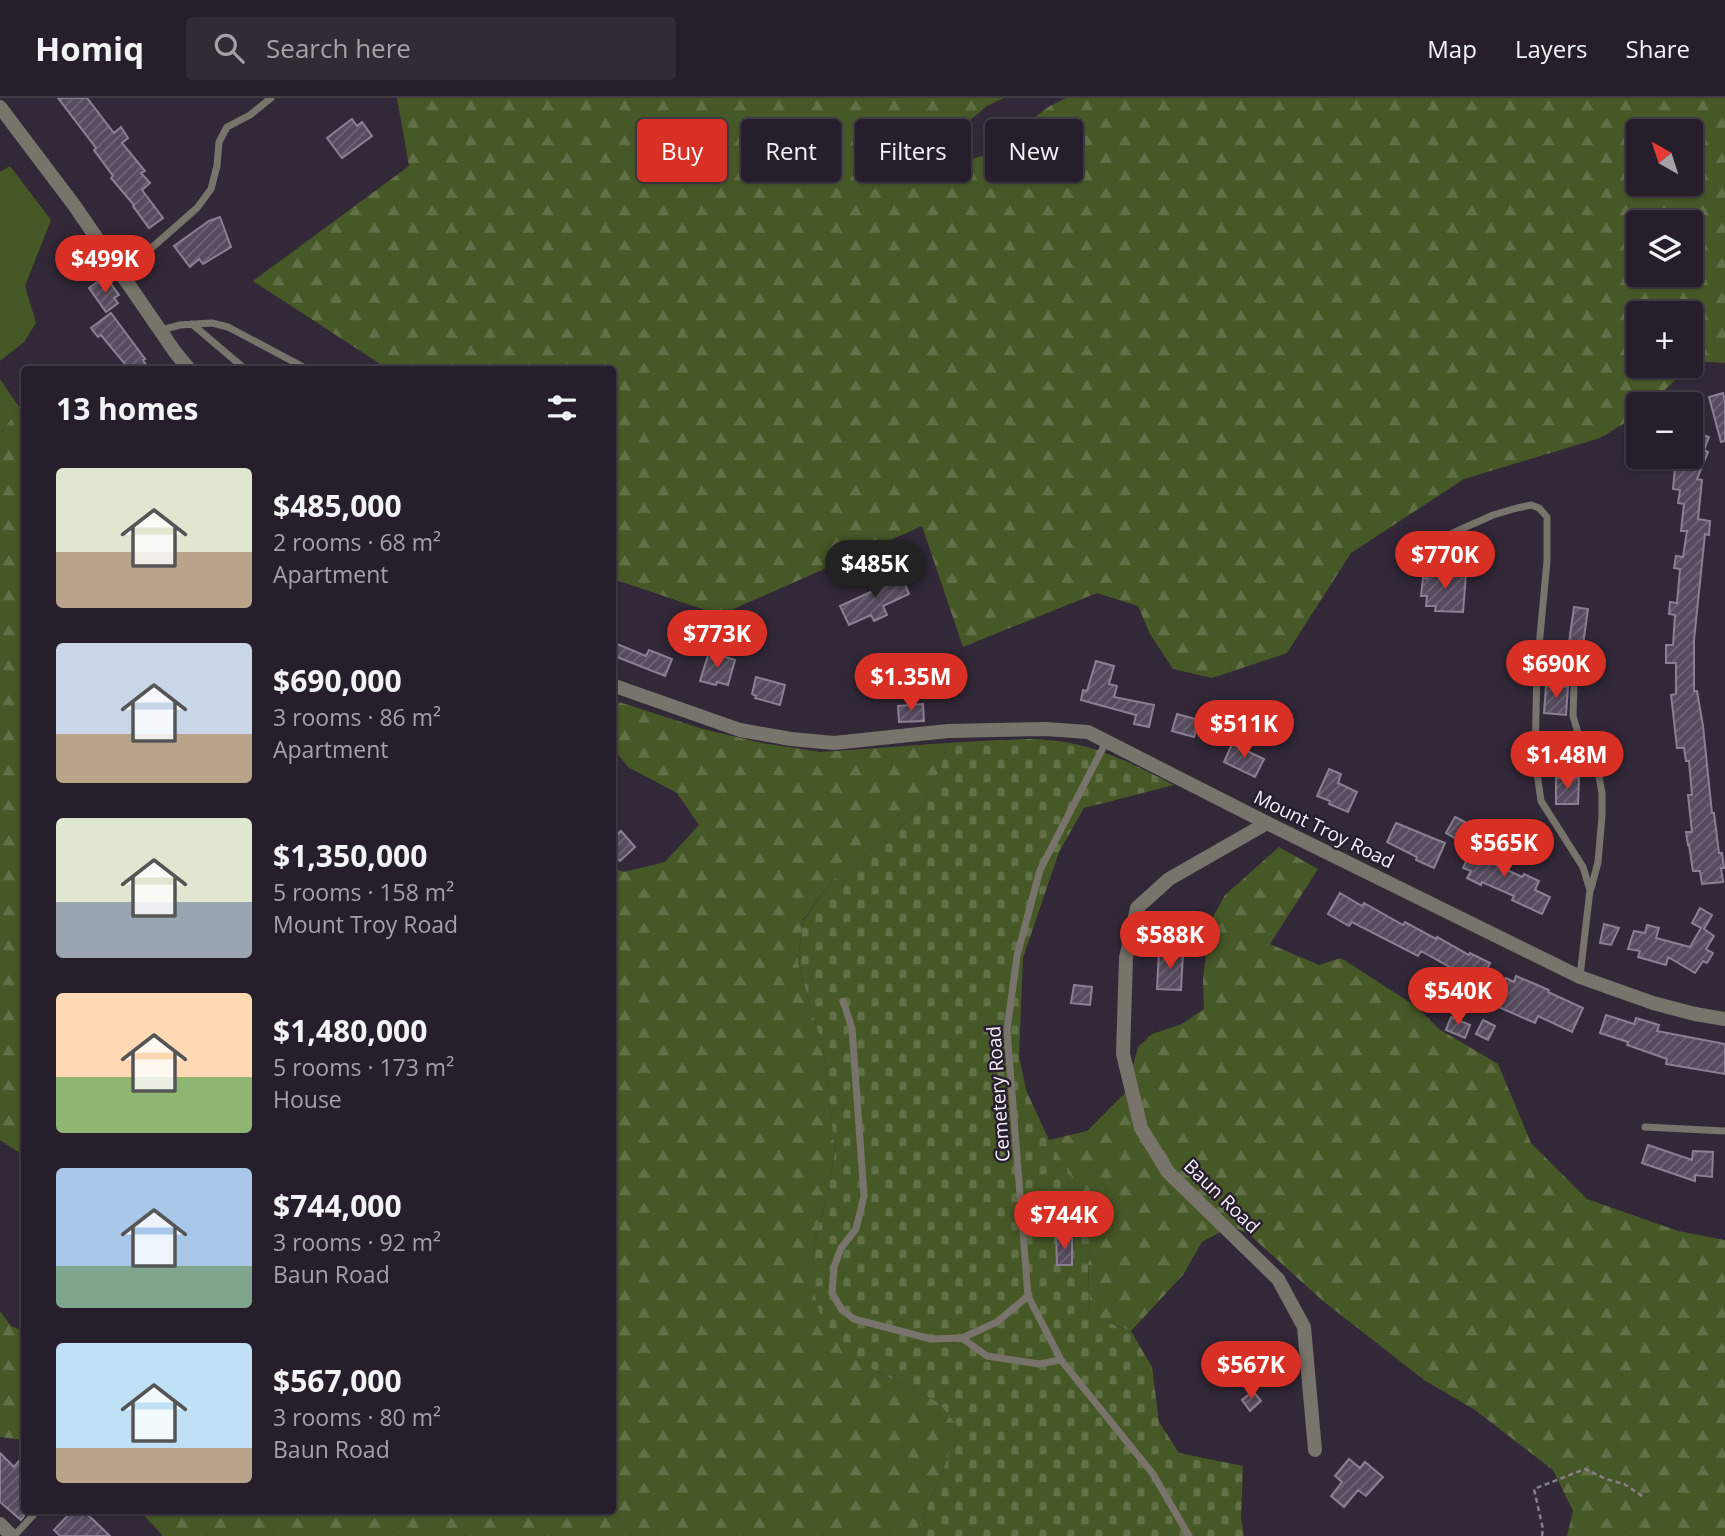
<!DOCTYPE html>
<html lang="en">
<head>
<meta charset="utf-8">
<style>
	:root { --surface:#261e2a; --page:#322b36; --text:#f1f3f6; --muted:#a4a2a8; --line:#423c47; --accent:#d93025 }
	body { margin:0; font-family:"Open Sans",sans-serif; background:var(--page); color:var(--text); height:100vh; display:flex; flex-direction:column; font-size:26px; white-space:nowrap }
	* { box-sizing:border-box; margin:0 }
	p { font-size:23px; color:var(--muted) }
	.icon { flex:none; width:38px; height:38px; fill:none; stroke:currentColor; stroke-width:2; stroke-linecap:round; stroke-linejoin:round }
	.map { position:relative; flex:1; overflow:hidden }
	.sheet { position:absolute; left:21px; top:268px; width:595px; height:1148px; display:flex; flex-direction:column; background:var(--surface); border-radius:7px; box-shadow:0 2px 5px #0004,0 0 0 2px var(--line) }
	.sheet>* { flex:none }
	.top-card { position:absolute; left:637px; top:21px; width:665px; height:63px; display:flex; gap:14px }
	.needle { width:46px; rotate:321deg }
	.fabs { position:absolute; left:1626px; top:21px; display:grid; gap:14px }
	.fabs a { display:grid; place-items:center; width:77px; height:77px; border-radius:7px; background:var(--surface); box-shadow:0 2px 5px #0004,0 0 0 2px var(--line); font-size:35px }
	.price { position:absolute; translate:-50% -60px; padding:0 16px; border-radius:24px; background:var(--accent); color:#fff; font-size:23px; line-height:46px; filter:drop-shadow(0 2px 4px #0008) }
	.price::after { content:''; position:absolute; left:50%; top:42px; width:21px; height:16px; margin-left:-10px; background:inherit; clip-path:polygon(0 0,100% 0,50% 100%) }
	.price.on { background:#222; color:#fff }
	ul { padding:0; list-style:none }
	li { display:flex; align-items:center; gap:21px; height:175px; padding:0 35px }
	li span { display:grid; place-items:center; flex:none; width:196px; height:140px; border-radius:7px; color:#555 }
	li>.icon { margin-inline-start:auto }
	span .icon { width:84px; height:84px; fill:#fffc; stroke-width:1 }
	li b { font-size:30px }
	h2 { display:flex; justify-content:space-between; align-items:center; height:84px; padding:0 35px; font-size:30px }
	.pill { padding:0 24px; border-radius:7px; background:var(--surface); box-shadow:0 2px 5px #0004,0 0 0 2px var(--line); font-size:24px; line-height:63px }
	.pill.on { background:var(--accent); color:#fff }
	header { display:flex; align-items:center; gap:42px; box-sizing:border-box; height:98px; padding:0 35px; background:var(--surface); border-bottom:2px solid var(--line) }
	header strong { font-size:33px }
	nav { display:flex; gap:38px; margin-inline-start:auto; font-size:24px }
	.search { width:490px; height:63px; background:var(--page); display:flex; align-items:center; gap:18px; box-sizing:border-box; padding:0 24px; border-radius:7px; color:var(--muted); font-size:26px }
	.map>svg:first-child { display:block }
	.green { fill:#475827 }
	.forest { fill:url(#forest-firs); fill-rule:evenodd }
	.cemetery { fill:url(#cemetery-stones) }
	.building { fill:url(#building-hatch); stroke:#8b8093; stroke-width:2 }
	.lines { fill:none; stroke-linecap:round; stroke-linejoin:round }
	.path { stroke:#877f8c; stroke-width:2.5; stroke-dasharray:5 3.5; stroke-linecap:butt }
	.service { stroke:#78746b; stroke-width:7 }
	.minor { stroke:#78746b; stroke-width:14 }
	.tertiary { stroke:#78746b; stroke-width:14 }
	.labels { text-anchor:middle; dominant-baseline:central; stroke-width:5; stroke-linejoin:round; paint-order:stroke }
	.street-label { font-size:19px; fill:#f8f1fc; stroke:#281f2e }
</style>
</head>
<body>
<header>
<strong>Homiq</strong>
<div class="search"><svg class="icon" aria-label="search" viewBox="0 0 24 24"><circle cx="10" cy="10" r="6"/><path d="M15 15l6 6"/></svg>Search here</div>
<nav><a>Map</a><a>Layers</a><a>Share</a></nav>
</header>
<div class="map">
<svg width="1725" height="1438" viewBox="0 0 1725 1438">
	<defs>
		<pattern id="forest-firs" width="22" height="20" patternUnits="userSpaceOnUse" patternTransform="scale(1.75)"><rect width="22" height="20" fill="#475827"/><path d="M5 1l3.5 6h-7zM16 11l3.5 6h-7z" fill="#627047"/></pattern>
		<pattern id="cemetery-stones" width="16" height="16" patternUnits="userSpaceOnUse" patternTransform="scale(1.75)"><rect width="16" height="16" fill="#475827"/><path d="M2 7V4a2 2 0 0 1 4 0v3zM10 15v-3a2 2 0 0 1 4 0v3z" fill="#627047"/></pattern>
		<pattern id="building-hatch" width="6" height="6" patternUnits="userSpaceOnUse" patternTransform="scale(1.75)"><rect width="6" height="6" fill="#574c5e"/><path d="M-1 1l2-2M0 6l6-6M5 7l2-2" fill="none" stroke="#706676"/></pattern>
	</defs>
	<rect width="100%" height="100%" fill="#322838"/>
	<path class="green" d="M10,68l41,54 -26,66 11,37 -12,19 -24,19v-189z
		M0,281l19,28 -19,28z"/>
	<path class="forest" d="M397,0h607l-17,8 -30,25c-2,13 -6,23 7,31l24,-8 60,-47 18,-9h659v265l-30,-2 -4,4 -1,-52h-52v53h52l-40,38h-12v11l-38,23 -136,41 -113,74 -64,100 -75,25 -39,-9 -23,-35 -12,-28 -41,-13 -134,54 -41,-121 -202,89 -107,-36 -1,-210h-224l-135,-88 156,-115zM1638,33h52v53h-52zM1638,124h52v53h-52z
		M19,309l5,7v112l-5,50 5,38v542l-24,-16v-705z
		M619,604l84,27 59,14 59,9 126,-9 -6,24 -19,39 -24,25 -30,21 -37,30 -28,38 -5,42 15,54 10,31 12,105 -8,45 -13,47 -3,36 65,91 62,31 21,25 -17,47 -28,62h-751l-24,-26h473l1,-642 11,4 41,-10 34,-37 -22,-32 -49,-26 -15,-19v-31z
		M1279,749l39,22 -48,75 49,21 22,-7 76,49 22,22 59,35 33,79 56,56 91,32 47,9v296h-158l6,-25 -20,-41 -78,-60 -51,-30 -101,-79 -73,-66 -18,-9 -30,16 -19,33 -52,56 -41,-15 -2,-53 3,-13 -42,-110 38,-9 39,-39 12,-45 14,-13 30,-10 22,-15 -1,-29 6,-56 16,-29z
		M0,1213l11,15 13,5v109l-24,-3z"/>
	<path class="cemetery" d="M999,642c16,0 32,-2 48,0 46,3 87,24 127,45l-90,23 -25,44 -36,106 -4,98 7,34 23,50 33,54 9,56 -3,13 2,53 41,15 21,36 7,55 20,31 64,13 -2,53 3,17h-330l28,-62 16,-47 -20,-25 -62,-31 -30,-18 -24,-30 -11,-43 3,-36 13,-47 8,-45 -12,-105 -10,-31 -15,-54 5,-41 28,-39 37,-30 30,-21 24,-25 19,-39 6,-24z"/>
	<path class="building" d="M58,0h29l27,35 7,-6 7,11 -6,5 23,28 -4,2 9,10 -8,7 21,28 -14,10 -16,-22 1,-1 -23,-27 2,-2 -19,-26 2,-2z
		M352,21l5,7 5,-4 10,14 -30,22 -15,-20z
		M220,119l11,30 -28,17 -4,-5 -9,8 -16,-21 35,-25z
		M100,182l4,6 5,-5 10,14 -5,3 4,5 -12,9 -17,-24z
		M111,215l34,46 -2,1 6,9h-20l-28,-34 -3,2 -7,-9z
		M1723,295l2,8v40l-4,1 -12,-45z
		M1690,332l19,7 -5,13 4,2 -11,27 5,1 -4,39 12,2 -1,14 -4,-1 -11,106v51h3l6,35 9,87h2l5,40h3l2,15h-3l2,14 -21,2 -2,-13h-7l-4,-26h-1l-2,-13h6l-4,-37h4l-3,-34h-3l-2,-13h-7l-4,-36 -2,-17 5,-1v-31h-10v-18h7l2,-30 -6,-1 1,-12 7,1 3,-34 -6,-1 2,-12 7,1 4,-26h-6l3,-27 -6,-1 2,-13 -7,-1 3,-32h14z
		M1428,474l38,2 -3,38 -28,-1 1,-5h-10l1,-10h-6l2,-18 4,1z
		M881,476l5,10 16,-7 7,17 -26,12 4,9 -13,6 -3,-6 -22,10 -9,-19 35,-16 -5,-11z
		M1574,509l14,2 -7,50 -14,-2z
		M612,544l34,14 3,-6 23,9 -7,17 -53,-21z
		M709,554l26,8 -7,25 -11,-3 -1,3 -16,-4z
		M1096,563l18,5 -5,18 8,2 -3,11 40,8 -5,22 -15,-3 2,-9 -55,-15 2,-10 4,1z
		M756,579l29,8 -5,20 -25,-7 1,-2 -4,-2z
		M1546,588l22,1 -2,28 -22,-2z
		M923,606l1,17 -25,1 -1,-16z
		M1177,616l22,6 -5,17 -22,-6z
		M1232,646l32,15 -9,18 -31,-15z
		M1329,671l12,5 -3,9 19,9 -9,20 -19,-8 1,-3 -13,-5z
		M1556,680h23l-1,26h-22z
		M1455,719l16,8 -9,17 -16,-9z
		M1396,725l49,20 -11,25 -18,-8 1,-3 -30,-15z
		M621,733l14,16 -15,14 -8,-7v-15z
		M1475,744l23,10 -6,11 30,14 2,-3 15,7 -4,9 15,7 -8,17 -30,-14 2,-4 -32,-14 -1,3 -14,-7 4,-7 -8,-3z
		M1340,795l22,13 2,-3 39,22 2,-3 31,17 1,-2 32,18 1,-2 20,10 -16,30 -9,-5 -6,12 -15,-8 11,-22 -34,-19 -3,5 -66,-34 -3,4 -21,-12z
		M1700,810l12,7 -8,14 10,7 -8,13 7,4 -6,10 -4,-2 -8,12 -27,-16 -2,8 -28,-8 2,-6 -12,-2 6,-18 11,2 2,-8 12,3 -3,10 34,9 11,-19 -9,-5z
		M1604,826l15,4 -8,17 -11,-2z
		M1159,853l24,2 -2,37 -24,-1z
		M1516,878l33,14 -1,2 35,16 -11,24 -34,-16 -3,7 -41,-18 12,-27 8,4z
		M1074,887l18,2 -2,18 -19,-2z
		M1606,917l28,9 2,-6 23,7 -2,6 68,13v30l-59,-10 1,-5 -40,-14 1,-3 -28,-9z
		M1451,919l19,8 -5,13 -19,-8z
		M1483,922l12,6 -7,14 -12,-6z
		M1648,1047l44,15 1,-9 20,1 -1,25 -17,-2v6l-53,-18z
		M1056,1139h16v28h-15z
		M1240,1262l5,17 -15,4 -5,-16z
		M1253,1293l8,10 -11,10 -8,-11z
		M0,1355l14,14 10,-12v61l-3,4 -21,-18z
		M1349,1361l11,9 5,-6 18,15 -17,19 -8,-6 -14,17 -13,-11 11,-14 -7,-6z
		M73,1412h10l27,26h-50l-6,-6z"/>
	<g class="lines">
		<path class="path" d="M1542,1438l1,-7 -9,-40 51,-20 21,10 18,5 20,13"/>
		<path class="service" d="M117,169l31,-16 49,-43 14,-19 6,-23 2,-24 8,-15 23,-12 21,-17
			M192,226l53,45
			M161,232l19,-5 32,-2 16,4 79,42
			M1435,443l58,-26 24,-7 14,-3 8,3 8,9v44l-10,107 -2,91 6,42 42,66 7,23 -10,86
			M1574,584l-1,34 5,17 16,16 8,44v23l-4,46 -7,27
			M1106,644l-66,128 -23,86 -10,74 21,266 33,64 92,114 36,62
			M843,903l9,27 12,168 -8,33 -15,19 -7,19 -2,26 10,17 12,9 77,20 31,-1 35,-16 31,-26
			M1645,1029l80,4
			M962,1240l25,18 52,8 22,-4
			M14,1438l24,-26"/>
		<path class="minor" d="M1267,725l-98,56 -32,29 -11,50 -3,96 18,74 27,44 110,107 26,48 11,123"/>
		<path class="tertiary" d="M0,9l74,98 101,147 14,17
			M612,587l128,45 51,9 43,4 114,-12 98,-2 42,3 179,91 313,154 73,26 42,11 30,5
			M0,1426l12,12"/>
	</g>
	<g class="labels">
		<g class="street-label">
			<text transform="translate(1324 731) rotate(26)">Mount Troy Road</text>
			<text transform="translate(998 996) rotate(-94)">Cemetery Road</text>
			<text transform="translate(1222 1098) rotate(44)">Baun Road</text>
		</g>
	</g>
</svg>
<div class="fabs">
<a><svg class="needle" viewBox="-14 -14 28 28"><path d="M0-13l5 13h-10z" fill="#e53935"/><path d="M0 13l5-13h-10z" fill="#a4a2a8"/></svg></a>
<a><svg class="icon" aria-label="layers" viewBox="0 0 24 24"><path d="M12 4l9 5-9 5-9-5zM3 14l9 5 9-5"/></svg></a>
<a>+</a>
<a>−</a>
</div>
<b class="price" style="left:105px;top:197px">$499K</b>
<b class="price" style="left:1445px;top:493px">$770K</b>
<b class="price on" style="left:875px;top:502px">$485K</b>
<b class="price" style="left:717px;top:572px">$773K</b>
<b class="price" style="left:1556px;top:602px">$690K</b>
<b class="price" style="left:911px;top:615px">$1.35M</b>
<b class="price" style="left:1244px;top:662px">$511K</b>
<b class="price" style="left:1567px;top:693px">$1.48M</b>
<b class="price" style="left:1504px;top:781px">$565K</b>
<b class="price" style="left:1170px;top:873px">$588K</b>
<b class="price" style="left:1458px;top:929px">$540K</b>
<b class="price" style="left:1064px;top:1153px">$744K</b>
<b class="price" style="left:1251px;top:1303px">$567K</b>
<div class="top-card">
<a class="pill on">Buy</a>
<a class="pill">Rent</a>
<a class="pill">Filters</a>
<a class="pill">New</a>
</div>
<section class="sheet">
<h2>13 homes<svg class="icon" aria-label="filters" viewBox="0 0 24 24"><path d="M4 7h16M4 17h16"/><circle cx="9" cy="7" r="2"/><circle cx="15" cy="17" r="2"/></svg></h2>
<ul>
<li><span style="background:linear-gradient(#dfe7d0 60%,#b9a48a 0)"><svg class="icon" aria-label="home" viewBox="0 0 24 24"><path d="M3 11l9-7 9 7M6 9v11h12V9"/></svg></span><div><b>$485,000</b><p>2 rooms · 68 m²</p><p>Apartment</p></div></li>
<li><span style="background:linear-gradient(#c9d6e8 65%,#b9a48a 0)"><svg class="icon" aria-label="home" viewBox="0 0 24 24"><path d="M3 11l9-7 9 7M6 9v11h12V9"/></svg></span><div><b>$690,000</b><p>3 rooms · 86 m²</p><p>Apartment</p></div></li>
<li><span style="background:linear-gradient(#dfe7d0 60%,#9aa5b1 0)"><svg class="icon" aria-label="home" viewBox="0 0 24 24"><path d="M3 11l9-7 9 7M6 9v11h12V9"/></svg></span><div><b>$1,350,000</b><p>5 rooms · 158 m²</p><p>Mount Troy Road</p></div></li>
<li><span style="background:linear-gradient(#ffd9b3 60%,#8fb573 0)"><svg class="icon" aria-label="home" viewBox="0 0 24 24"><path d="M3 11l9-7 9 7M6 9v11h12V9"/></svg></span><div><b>$1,480,000</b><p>5 rooms · 173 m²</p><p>House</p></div></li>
<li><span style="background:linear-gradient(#a9c7e8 70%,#7fa58c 0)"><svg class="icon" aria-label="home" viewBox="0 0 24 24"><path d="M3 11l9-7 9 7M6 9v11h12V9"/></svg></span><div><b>$744,000</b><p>3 rooms · 92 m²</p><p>Baun Road</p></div></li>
<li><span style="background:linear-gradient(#bfe0f5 75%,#b9a48a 0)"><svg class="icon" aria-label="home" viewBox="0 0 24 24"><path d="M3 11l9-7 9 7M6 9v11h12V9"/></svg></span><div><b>$567,000</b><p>3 rooms · 80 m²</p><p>Baun Road</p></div></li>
</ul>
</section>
</div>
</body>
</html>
